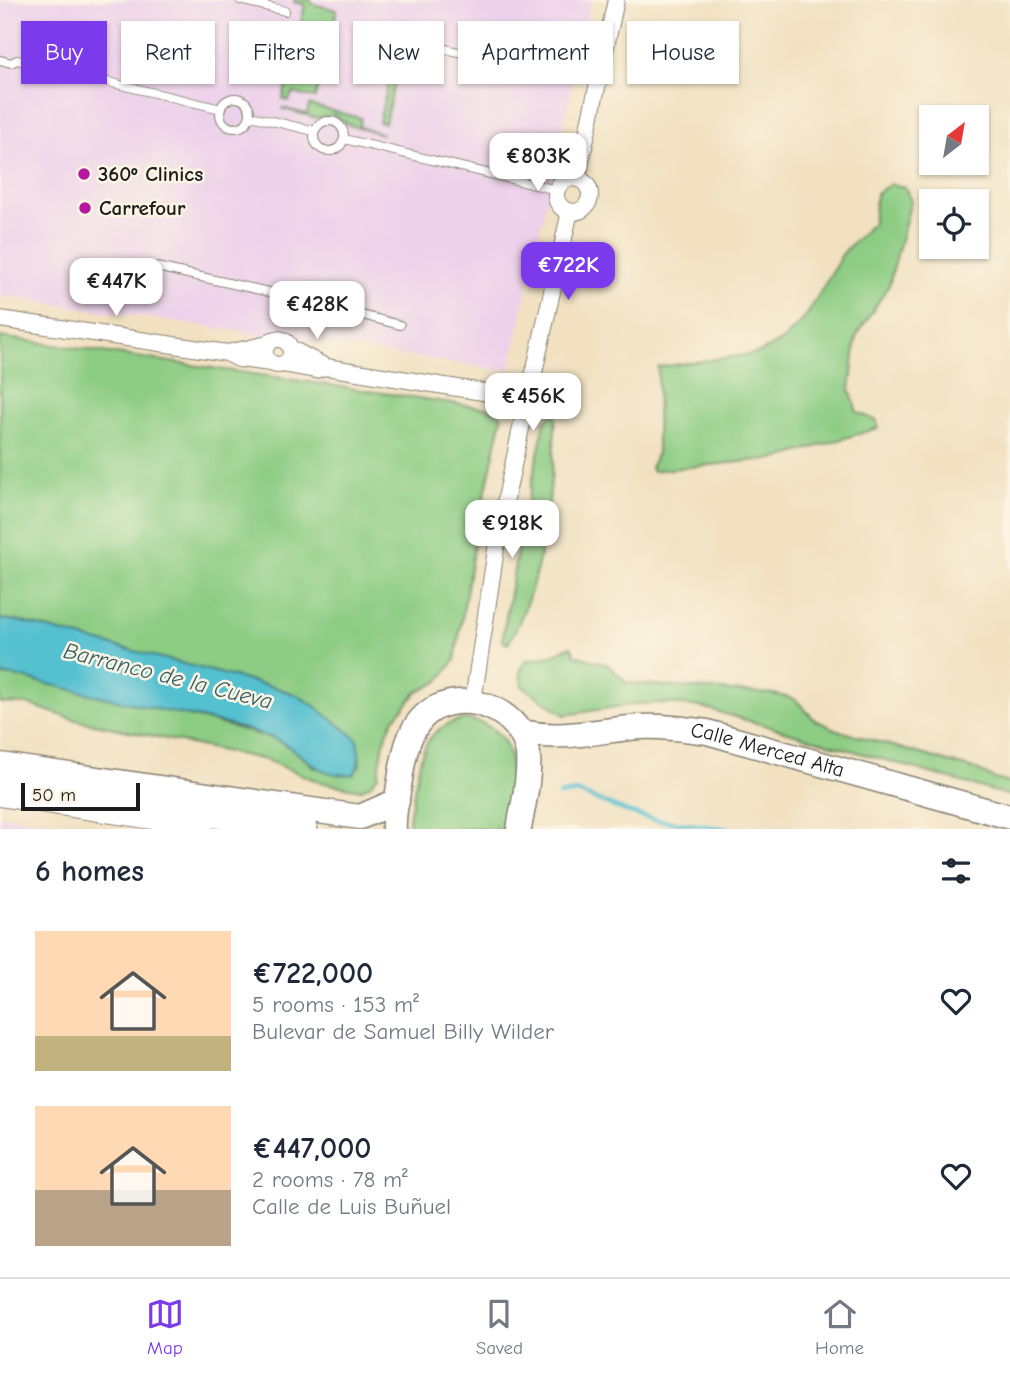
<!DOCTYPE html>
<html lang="en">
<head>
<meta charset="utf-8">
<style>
	:root { --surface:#fff; --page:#f2f2f3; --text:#1f2937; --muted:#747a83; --line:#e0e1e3; --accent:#7c3aed }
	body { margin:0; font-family:"Comic Neue",sans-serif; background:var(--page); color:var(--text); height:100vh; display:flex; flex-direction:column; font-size:26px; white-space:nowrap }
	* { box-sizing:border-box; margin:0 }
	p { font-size:23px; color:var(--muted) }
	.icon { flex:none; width:38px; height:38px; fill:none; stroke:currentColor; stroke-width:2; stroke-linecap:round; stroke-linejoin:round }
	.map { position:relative; height:829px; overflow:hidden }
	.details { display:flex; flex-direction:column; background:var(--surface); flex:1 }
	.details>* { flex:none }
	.guide { position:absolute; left:21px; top:21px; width:970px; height:63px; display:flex; gap:14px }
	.needle { width:46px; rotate:31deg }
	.fabs { position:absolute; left:919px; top:105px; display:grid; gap:14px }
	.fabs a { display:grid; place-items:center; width:70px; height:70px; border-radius:0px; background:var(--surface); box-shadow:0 2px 5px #0004; font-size:35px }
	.scale { position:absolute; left:21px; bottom:18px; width:119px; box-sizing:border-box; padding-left:7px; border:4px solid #1c1c1c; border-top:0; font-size:19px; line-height:24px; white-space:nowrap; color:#1c1c1c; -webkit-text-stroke:5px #fcf5e5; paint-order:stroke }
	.price { position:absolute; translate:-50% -60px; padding:0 16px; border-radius:14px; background:#fff; color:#222; font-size:23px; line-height:46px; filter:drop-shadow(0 2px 4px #0008) }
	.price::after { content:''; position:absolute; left:50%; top:42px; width:21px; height:16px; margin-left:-10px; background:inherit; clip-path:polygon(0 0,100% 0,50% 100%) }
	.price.on { background:var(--accent); color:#fff }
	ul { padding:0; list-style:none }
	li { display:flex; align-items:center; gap:21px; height:175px; padding:0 35px }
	li span { display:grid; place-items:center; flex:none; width:196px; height:140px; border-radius:0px; color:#555 }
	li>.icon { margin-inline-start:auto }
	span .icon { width:84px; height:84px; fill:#fffc; stroke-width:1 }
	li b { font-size:30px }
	h2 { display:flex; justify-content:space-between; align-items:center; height:84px; padding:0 35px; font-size:30px }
	.pill { padding:0 24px; border-radius:0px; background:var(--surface); box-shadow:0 2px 5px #0004; font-size:24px; line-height:63px }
	.pill.on { background:var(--accent); color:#fff }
	.tabs { display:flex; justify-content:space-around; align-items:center; height:98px; border-top:2px solid var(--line); background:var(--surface); font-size:19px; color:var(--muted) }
	.tabs a { display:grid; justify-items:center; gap:4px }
	.tabs .on { color:var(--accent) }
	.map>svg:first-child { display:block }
	.built { fill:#ecd1ea }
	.green { fill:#8ccc83; stroke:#547450; stroke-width:2 }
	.water { fill:#55c0d0; stroke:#386e76; stroke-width:2 }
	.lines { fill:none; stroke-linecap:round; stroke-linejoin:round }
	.stream { stroke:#55c0d0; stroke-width:4.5 }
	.service-casing { stroke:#867e6e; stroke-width:10 }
	.minor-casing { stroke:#867e6e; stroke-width:18 }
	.primary-casing { stroke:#867e6e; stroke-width:27 }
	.service { stroke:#fff; stroke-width:8 }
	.minor { stroke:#fff; stroke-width:16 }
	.primary { stroke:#fff; stroke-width:24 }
	.poi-dot { fill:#b5179e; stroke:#fcf5e5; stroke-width:2.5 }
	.labels { text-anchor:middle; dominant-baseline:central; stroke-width:5; stroke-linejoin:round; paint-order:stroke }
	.poi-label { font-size:21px; font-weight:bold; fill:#1c1c1c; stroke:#fcf5e5; text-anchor:start }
	.street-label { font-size:21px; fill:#1c1c1c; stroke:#fcf5e5 }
	.water-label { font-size:23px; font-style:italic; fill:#335e64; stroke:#fcf5e5 }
</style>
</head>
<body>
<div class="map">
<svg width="1010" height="829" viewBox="0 0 1010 829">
	<rect width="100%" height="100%" fill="#fcf5e5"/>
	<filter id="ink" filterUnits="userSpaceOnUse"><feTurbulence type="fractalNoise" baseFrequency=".0143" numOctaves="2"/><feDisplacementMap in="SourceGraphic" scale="14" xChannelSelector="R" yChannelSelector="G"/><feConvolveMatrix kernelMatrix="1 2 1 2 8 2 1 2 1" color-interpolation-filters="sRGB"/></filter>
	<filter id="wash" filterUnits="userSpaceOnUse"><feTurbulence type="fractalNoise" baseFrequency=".00686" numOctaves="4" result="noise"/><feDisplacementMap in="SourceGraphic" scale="28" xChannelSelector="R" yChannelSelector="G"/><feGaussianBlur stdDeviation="1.57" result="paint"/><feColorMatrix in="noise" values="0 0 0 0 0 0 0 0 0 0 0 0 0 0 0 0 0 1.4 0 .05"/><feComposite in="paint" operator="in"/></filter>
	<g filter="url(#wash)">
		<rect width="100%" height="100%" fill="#f1e1c1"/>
		<path class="built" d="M0,0h591l-82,371 -509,-75z
			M0,815l5,1 92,13h-97z"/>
		<path class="green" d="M294,0h17l2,4 24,6 -22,88 -23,-5 -3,8 -6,-2 22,-94 -11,-3z
			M403,21l19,5 -1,6 -14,-3 -22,94 -6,-1z
			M309,105l52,13 -2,9 24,7 -34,-9 -14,-10 -19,3 -35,-10 26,6z
			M890,184l15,3 6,14 -22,84 -33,52 -6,53 7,22 20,9 1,7 -99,30 -127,13 -1,-5 6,-13 1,-86 101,-14 26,-14 22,-24 36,-62 30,-30 3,-29z
			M0,337l486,71 12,4 4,5 -27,122 -20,121 -17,22 -21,10 -24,28 -8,17 -7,39 -8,9 -10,5 -40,-8 -54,-22 -190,-40 -49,-16 -27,-1v-28l15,1 195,45 65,18 19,11 21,18 44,-1 1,-9 -44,-51 -19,-12 -20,-7 -259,-67 -18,-2z
			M556,411c-4,76 -10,166 -48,233l-6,-3 15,-89 28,-131z
			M571,646l4,9 33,10 19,18 146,11 22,5 20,21 25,11 137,39 18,9 15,4v13l-309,-89 -36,-4 -30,1 -70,11 -43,-29 -2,-13 5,-12 25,-5z
			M466,719c62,11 44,65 37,110h-94c-1,-12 3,-26 5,-38 7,-36 9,-65 52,-72z"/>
		<path class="water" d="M0,619l18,2 259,67 20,7 19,12 41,32c2,13 5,23 -3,35 -41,5 -47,-22 -80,-35 -35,-14 -76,-21 -113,-29 -49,-11 -97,-22 -146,-34l-15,-1z"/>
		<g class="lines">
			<path class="stream" d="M559,795l18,-3 53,21 26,7 73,9"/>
		</g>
	</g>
	<g filter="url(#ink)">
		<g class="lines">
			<g class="service-casing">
				<path id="service" d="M240,0l45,11
					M424,44l142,33
					M0,60l11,3 6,-3 204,49
					M220 113a15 15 0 1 1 30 0a15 15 0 1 1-30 0Z
					M251,116l63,15
					M314 136a15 15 0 1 1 30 0a15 15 0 1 1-30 0Z
					M344,139l213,51
					M156,267l149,33 95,25"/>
			</g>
			<g class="minor-casing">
				<path id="minor" d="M556 195a17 17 0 1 1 34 0a17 17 0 1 1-34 0Z
					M577,179l39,-179
					M0,319l227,34 12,6 32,4
					M265 352a13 13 0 1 1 26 0a13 13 0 1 1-26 0Z
					M290,348l36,19 188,30
					M227,353l41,-9
					M282,364l33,6 11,-3
					M514 400a14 14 0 1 1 28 0a14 14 0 1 1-28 0Z
					M531,386l39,-175
					M473,701l25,-165 26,-122
					M0,798l205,31"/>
			</g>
			<g class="primary-casing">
				<g id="primary">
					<path id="s1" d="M521,732c45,9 76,-2 120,-5 23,-1 44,2 66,5l303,85"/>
					<path d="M0,765l360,52 37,-16"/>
					<path d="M0,784l305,45"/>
					<path d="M394,829c-1,-12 2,-25 4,-37 5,-29 7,-65 34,-82 36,-22 91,2 96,44 2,25 -5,51 -9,75"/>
				</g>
			</g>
			<use href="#service" class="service"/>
			<use href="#minor" class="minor"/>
			<use href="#primary" class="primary"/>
		</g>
	</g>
	<g class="poi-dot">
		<circle cx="84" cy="174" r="7"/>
		<circle cx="85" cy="208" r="7"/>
	</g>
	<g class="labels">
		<g class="poi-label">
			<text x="98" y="174">360º Clinics</text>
			<text x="99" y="208">Carrefour</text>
		</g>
		<g class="street-label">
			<text stroke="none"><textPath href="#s1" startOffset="250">Calle Merced Alta</textPath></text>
		</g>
		<g class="water-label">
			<text transform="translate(168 676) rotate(14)">Barranco de la Cueva</text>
		</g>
	</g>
</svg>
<div class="fabs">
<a><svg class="needle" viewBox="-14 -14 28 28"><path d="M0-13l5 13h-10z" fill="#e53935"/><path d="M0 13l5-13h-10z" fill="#747a83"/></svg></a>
<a><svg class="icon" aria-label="locate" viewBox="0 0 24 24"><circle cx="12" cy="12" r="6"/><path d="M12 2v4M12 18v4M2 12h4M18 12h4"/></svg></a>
</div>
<div class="scale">50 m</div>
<b class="price" style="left:538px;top:193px">€803K</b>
<b class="price on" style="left:568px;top:302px">€722K</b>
<b class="price" style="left:116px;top:318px">€447K</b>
<b class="price" style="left:317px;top:341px">€428K</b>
<b class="price" style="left:533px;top:433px">€456K</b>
<b class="price" style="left:512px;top:560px">€918K</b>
<div class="guide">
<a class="pill on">Buy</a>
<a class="pill">Rent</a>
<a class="pill">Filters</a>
<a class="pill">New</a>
<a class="pill">Apartment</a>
<a class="pill">House</a>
</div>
</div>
<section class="details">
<h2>6 homes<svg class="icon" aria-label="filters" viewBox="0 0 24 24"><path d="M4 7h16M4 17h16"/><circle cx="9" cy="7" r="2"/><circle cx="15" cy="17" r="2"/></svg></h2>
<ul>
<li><span style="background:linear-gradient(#ffd9b3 75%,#c2b280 0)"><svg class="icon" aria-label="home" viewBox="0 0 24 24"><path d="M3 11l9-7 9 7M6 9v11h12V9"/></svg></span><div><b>€722,000</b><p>5 rooms · 153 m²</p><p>Bulevar de Samuel Billy Wilder</p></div><svg class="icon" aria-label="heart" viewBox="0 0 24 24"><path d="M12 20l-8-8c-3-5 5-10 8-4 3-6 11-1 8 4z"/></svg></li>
<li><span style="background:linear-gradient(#ffd9b3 60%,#b9a48a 0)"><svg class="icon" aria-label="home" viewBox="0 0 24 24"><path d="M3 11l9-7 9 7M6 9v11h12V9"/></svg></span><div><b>€447,000</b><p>2 rooms · 78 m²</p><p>Calle de Luis Buñuel</p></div><svg class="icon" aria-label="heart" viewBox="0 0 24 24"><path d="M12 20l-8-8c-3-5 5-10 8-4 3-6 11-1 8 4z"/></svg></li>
</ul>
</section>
<nav class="tabs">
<a class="on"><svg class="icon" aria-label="map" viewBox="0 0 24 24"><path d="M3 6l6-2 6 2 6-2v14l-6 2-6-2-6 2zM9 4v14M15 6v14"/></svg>Map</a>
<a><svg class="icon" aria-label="saved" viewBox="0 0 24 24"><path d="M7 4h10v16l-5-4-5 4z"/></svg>Saved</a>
<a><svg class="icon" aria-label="home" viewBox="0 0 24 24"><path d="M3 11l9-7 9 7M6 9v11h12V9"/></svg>Home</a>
</nav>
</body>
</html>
